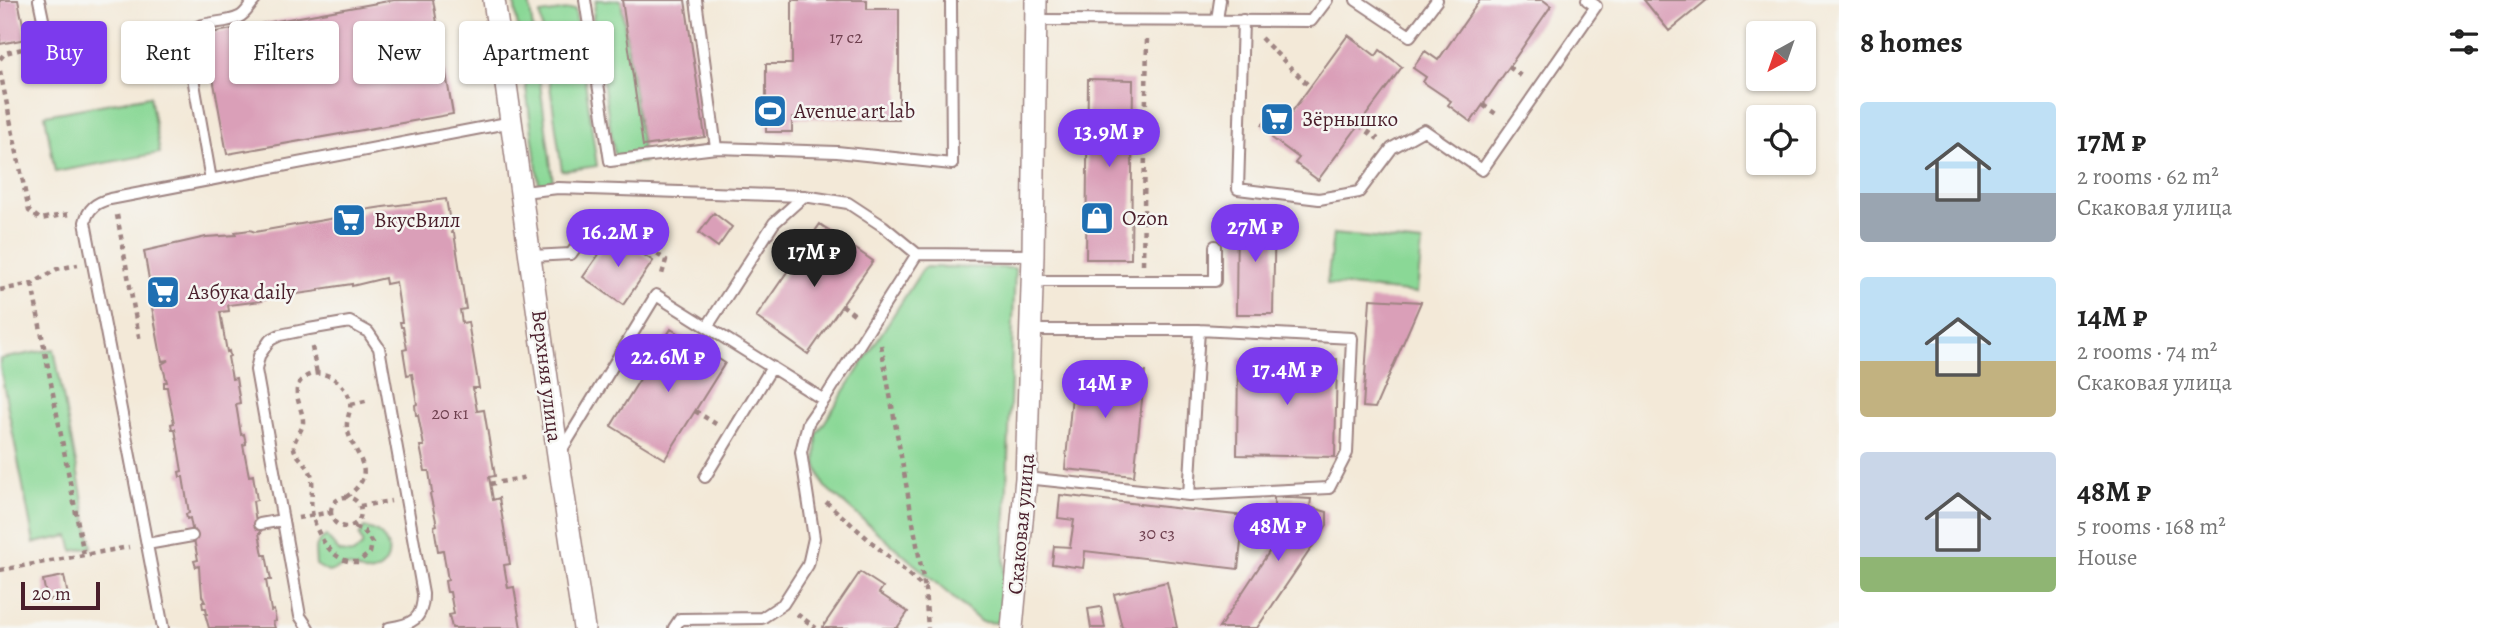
<!DOCTYPE html>
<html lang="en">
<head>
<meta charset="utf-8">
<style>
	:root { --surface:#fff; --page:#f2f2f2; --text:#222; --muted:#767676; --accent:#7c3aed }
	body { margin:0; font-family:Alegreya,serif; background:var(--page); color:var(--text); height:100vh; display:flex; flex-direction:column; font-size:26px; white-space:nowrap }
	* { box-sizing:border-box; margin:0 }
	p { font-size:23px; color:var(--muted) }
	.icon { flex:none; width:38px; height:38px; fill:none; stroke:currentColor; stroke-width:2; stroke-linecap:round; stroke-linejoin:round }
	.map { position:relative; flex:1; overflow:hidden }
	.side { display:flex; flex-direction:column; background:var(--surface); width:665px }
	.side>* { flex:none }
	.banner { position:absolute; left:21px; top:21px; width:665px; height:63px; display:flex; gap:14px }
	.needle { width:46px; rotate:220deg }
	.tools { position:absolute; left:1746px; top:21px; display:grid; gap:14px }
	.tools a { display:grid; place-items:center; width:70px; height:70px; border-radius:7px; background:var(--surface); box-shadow:0 2px 5px #0004; font-size:35px }
	.scale { position:absolute; left:21px; bottom:18px; width:79px; box-sizing:border-box; padding-left:7px; border:4px solid #4a1f2b; border-top:0; font-size:19px; line-height:24px; white-space:nowrap; color:#4a1f2b; -webkit-text-stroke:5px #f6f6f2; paint-order:stroke }
	.price { position:absolute; translate:-50% -60px; padding:0 16px; border-radius:24px; background:var(--accent); color:#fff; font-size:23px; line-height:46px; filter:drop-shadow(0 2px 4px #0008) }
	.price::after { content:''; position:absolute; left:50%; top:42px; width:21px; height:16px; margin-left:-10px; background:inherit; clip-path:polygon(0 0,100% 0,50% 100%) }
	.price.selected { background:#222; color:#fff }
	ul { padding:0; list-style:none }
	li { display:flex; align-items:center; gap:21px; height:175px; padding:0 21px }
	li span { display:grid; place-items:center; flex:none; width:196px; height:140px; border-radius:7px; color:#555 }
	li>.icon { margin-inline-start:auto }
	span .icon { width:84px; height:84px; fill:#fffc; stroke-width:1 }
	li b { font-size:30px }
	h2 { display:flex; justify-content:space-between; align-items:center; height:84px; padding:0 21px; font-size:30px }
	.tag { padding:0 24px; border-radius:7px; background:var(--surface); box-shadow:0 2px 5px #0004; font-size:24px; line-height:63px }
	.tag.selected { background:var(--accent); color:#fff }
	main { display:flex; flex:1; min-height:0 }
	.map>svg:first-child { display:block }
	.green { fill:#8ad896; stroke:#6a7c60; stroke-width:2 }
	.building { fill:#da9fb8 }
	.lines { fill:none; stroke-linecap:round; stroke-linejoin:round }
	.service-casing { stroke:#9e8482; stroke-width:14 }
	.minor-casing { stroke:#9e8482; stroke-width:24 }
	.path { stroke:#9e8482; stroke-width:4.5; stroke-dasharray:5 5; stroke-linecap:butt }
	.service { stroke:#fff; stroke-width:10 }
	.minor { stroke:#fff; stroke-width:21 }
	.labels { text-anchor:middle; dominant-baseline:central; stroke-width:5; stroke-linejoin:round; paint-order:stroke }
	.number-label { font-size:18px; fill:#6e3f4e }
	.poi-label { font-size:21px; fill:#4a1f2b; stroke:#f6f6f2; text-anchor:start }
	.street-label { font-size:21px; fill:#4a1f2b; stroke:#f6f6f2 }
</style>
</head>
<body>
<main>
<div class="map">
<svg width="1839" height="628" viewBox="0 0 1839 628">
	<rect width="100%" height="100%" fill="#f6f6f2"/>
	<filter id="ink" filterUnits="userSpaceOnUse"><feTurbulence type="fractalNoise" baseFrequency=".0143" numOctaves="2"/><feDisplacementMap in="SourceGraphic" scale="14" xChannelSelector="R" yChannelSelector="G"/><feConvolveMatrix kernelMatrix="1 2 1 2 8 2 1 2 1" color-interpolation-filters="sRGB"/></filter>
	<filter id="wash" filterUnits="userSpaceOnUse"><feTurbulence type="fractalNoise" baseFrequency=".00686" numOctaves="4" result="noise"/><feDisplacementMap in="SourceGraphic" scale="28" xChannelSelector="R" yChannelSelector="G"/><feGaussianBlur stdDeviation="1.57" result="paint"/><feColorMatrix in="noise" values="0 0 0 0 0 0 0 0 0 0 0 0 0 0 0 0 0 1.4 0 .05"/><feComposite in="paint" operator="in"/></filter>
	<g filter="url(#wash)">
		<rect width="100%" height="100%" fill="#f3e9d8"/>
		<path class="green" d="M514,0h15l24,182 -14,2z
			M596,0h25l23,162 -28,3 -23,-148z
			M575,9l22,157 -35,5 -22,-157z
			M150,96l10,57 -105,19 -10,-57z
			M1333,234l89,9 -5,50 -90,-9z
			M924,267l91,1 -13,355 -21,-1 -157,-136 -8,-22 1,-30z
			M54,349l38,198 -19,4 -4,-15 -35,7 -34,-176v-8z
			M364,528c23,1 35,31 12,43 -11,5 -17,-3 -27,-4 -7,-2 -14,4 -21,5l-12,-7 -1,-15 4,-9 7,-5 14,16 13,2 9,-8v-4l-3,-6z"/>
		<g id="blocks">
			<path class="building" d="M0,0h18l8,39 -26,5z
				M394,0h39l20,114 -226,40 -22,-120z
				M622,0h63l20,137 -62,9z
				M792,0h75v9h32v110l-107,-1v14h-26v-68h26z
				M1480,0h63l8,6 -80,116 -23,-17 3,-4 -28,-19 3,-5 -13,-9 12,-17 13,9z
				M1644,0h63l-38,31z
				M1348,35l28,21 4,-6 22,17 -84,113 -23,-17 4,-5 -27,-20 3,-4 -13,-9 13,-18 13,10z
				M1088,79l45,1 -2,179h-45z
				M446,199l6,34h2l12,76 -6,1 2,13 6,-1 11,66h-6l4,23 7,-1 11,66 -6,1 4,23 6,-2 11,66 -6,1 4,23 6,-1 7,41h-69l-3,-13 5,-1 -4,-22h-3l-1,-5 -1,-6 3,-1 -5,-30 -5,1 -4,-25 3,-1 -7,-31 2,-1 -3,-22h-4l-5,-25h4l-6,-31h-2l-1,-10 2,-1 -5,-30 -5,1 -4,-25 4,-1 -4,-22h-2l-1,-5h2l-6,-40 -10,2 -1,-6 -33,8v-2l-33,5v2l-58,8 1,2 -34,4 1,6 -9,1 7,40 2,-1 1,5 -2,1 4,22 4,-1 4,25 -4,1 5,31 3,-1 2,10 -3,1 6,31 4,-1 4,25 -4,1 3,22 3,-1 2,11h-2l4,22h3l5,25h-5l5,31 3,-1 2,11 -3,1 2,6h-66l-4,-14h2l-1,-6h-3l-1,-6h3l-3,-6 -1,-13h-1l-1,-17 -3,1 -2,-6 4,-1 -8,-42 -3,1 -1,-5 3,-1 -6,-36h-3l-1,-5 3,-1 -7,-42h-3l-1,-5 3,-1 -6,-30 -1,-6h-3v-5h3l-5,-18 7,-4 -7,1 -14,-75 2,-1 -6,-34 62,-14 30,-2 -1,-3 15,-2 5,2 80,-14 4,-4 15,-2 1,2 9,-1 -1,-3 20,-3z
				M714,213l18,14 -14,20 -19,-14z
				M1237,214h38l-2,100h-37z
				M820,224l53,37 -65,93 -52,-37z
				M613,234l40,27 -30,44 -40,-28z
				M1370,299l51,3 -46,106 -12,-1z
				M671,329l54,34 -60,96 -54,-33z
				M1238,358l99,1 -2,98 -98,-2z
				M1075,364l70,8 -11,104 -69,-7z
				M1060,495l184,21 -6,53 -153,-18 -2,17 -31,-4 2,-18 16,1 4,-27 -16,-2z
				M1274,497l37,2 -1,8 17,5v13l-70,103h-38l75,-114h-20z
				M860,572l23,15 -4,6 29,19 -11,16h-75z
				M64,576l4,20 -21,4 -4,-20z
				M1167,582l10,46h-55l-8,-34z
				M1101,607l4,21h-14l-3,-19z"/>
		</g>
	</g>
	<g filter="url(#ink)">
		<use href="#blocks" fill-opacity="0" stroke="#9e8482" stroke-width="2"/>
		<g class="lines">
			<g class="service-casing">
				<path id="service" d="M39,0l9,43
					M585,0l25,161 106,-13
					M696,0l20,148 121,4 115,12 -1,-164
					M1356,0l54,36 27,-36
					M1036,20l275,1 16,-21
					M1217,20l3,-20
					M1243,20l-5,169 81,10 40,-7 33,-44 32,-18 58,40 114,-164 -9,-6
					M211,180l-25,-142c11,-20 35,-12 53,-21 7,-3 10,-11 16,-17
					M523,192l35,-4 246,8
					M532,256l39,-2 19,-27
					M1032,281h183v-35
					M707,327l67,-104 30,-27 44,7 35,23 34,28
					M561,451l95,-156 168,105 93,-146 116,1
					M705,477l67,-110
					M1026,478l163,17 140,-7 18,-35 5,-115 -153,-8h-168
					M1189,495l10,-165
					M260,524l23,-4
					M147,544l45,-8
					M163,628l-78,-406c3,-14 12,-20 25,-23l402,-77
					M308,628l-8,-12 -44,-246 3,-14 11,-16 10,-5 29,-6 41,-7 18,10 11,16 44,246c0,26 -11,30 -34,34
					M674,628l6,-9 82,-1 21,-14 25,-39 6,-27 -13,-86 7,-29 16,-23"/>
			</g>
			<g class="minor-casing">
				<path id="minor" d="M494,0c30,209 57,419 90,628
					M1012,628l14,-150 7,-223 3,-255"/>
			</g>
			<path class="path" d="M1261,38l49,49
				M0,59l5,-6 26,-6
				M1509,67l16,12
				M0,71l29,140 11,8 29,-5
				M1483,105l16,11
				M1359,125l19,14
				M117,215l23,127
				M607,221l59,39 -5,18
				M1143,264l4,-226
				M32,284l52,271
				M0,290l32,-6 25,-15 21,-4
				M842,305l16,12
				M881,345l44,244
				M312,347l5,27
				M351,404l19,-4
				M695,411l21,13
				M490,484l37,-7
				M346,497c34,-24 10,-39 2,-65 -4,-11 4,-20 2,-31 -3,-16 -24,-33 -41,-26 -24,11 -5,32 -6,48 -1,9 -10,16 -9,25 2,11 17,16 18,31 1,11 -2,21 0,32 3,22 20,53 46,51l12,-9 2,-10 -8,-12 -13,-5
				M331 512a15 15 0 1 1 30 0a15 15 0 1 1-30 0Z
				M826,502l99,87 3,39
				M360,506l31,-5
				M298,518l33,-6
				M0,570l129,-23
				M797,614l19,14"/>
			<use href="#service" class="service"/>
			<use href="#minor" class="minor"/>
		</g>
	</g>
	<defs>
		<g id="stadium-square" transform="scale(1.75)"><rect x="-9" y="-9" width="18" height="18" rx="4" fill="#1f6fb2" stroke="#f6f6f2"/><path d="M0-5a6.5 5 0 1 0 0 10a6.5 5 0 1 0 0-10ZM-3.5-1.8h7v3.6h-7Z" fill="#fff"/></g>
		<g id="supermarket-square" transform="scale(1.75)"><rect x="-9" y="-9" width="18" height="18" rx="4" fill="#1f6fb2" stroke="#f6f6f2"/><path d="M-6-5.5h2.5l.6 2H6L4.5 2H-2.5L-4.4-4H-6ZM-1.5 3.2a1.3 1.3 0 1 0 .1 0ZM3 3.2a1.3 1.3 0 1 0 .1 0Z" fill="#fff"/></g>
		<g id="shop-square" transform="scale(1.75)"><rect x="-9" y="-9" width="18" height="18" rx="4" fill="#1f6fb2" stroke="#f6f6f2"/><path d="M-5-2.5h2.3a2.7 3.5 0 0 1 5.4 0H5L5.5 6h-11ZM-1.5-2.5h3a1.5 2.3 0 0 0-3 0Z" fill="#fff"/></g>
	</defs>
	<g fill-rule="evenodd">
		<use href="#stadium-square" x="770" y="111"/>
		<use href="#supermarket-square" x="1277" y="119"/>
		<use href="#shop-square" x="1097" y="218"/>
		<use href="#supermarket-square" x="349" y="220"/>
		<use href="#supermarket-square" x="163" y="292"/>
	</g>
	<g class="labels">
		<g class="number-label">
			<text x="846" y="37">17 с2</text>
			<text x="450" y="413">20 к1</text>
			<text x="1157" y="533">30 с3</text>
		</g>
		<g class="poi-label">
			<text x="794" y="111">Avenue art lab</text>
			<text x="1302" y="119">Зёрнышко</text>
			<text x="1122" y="218">Ozon</text>
			<text x="374" y="220">ВкусВилл</text>
			<text x="188" y="292">Азбука daily</text>
		</g>
		<g class="street-label">
			<text transform="translate(547 376) rotate(83)">Верхняя улица</text>
			<text transform="translate(1021 524) rotate(-85)">Скаковая улица</text>
		</g>
	</g>
</svg>
<div class="tools">
<a><svg class="needle" viewBox="-14 -14 28 28"><path d="M0-13l5 13h-10z" fill="#e53935"/><path d="M0 13l5-13h-10z" fill="#767676"/></svg></a>
<a><svg class="icon" aria-label="locate" viewBox="0 0 24 24"><circle cx="12" cy="12" r="6"/><path d="M12 2v4M12 18v4M2 12h4M18 12h4"/></svg></a>
</div>
<div class="scale">20 m</div>
<b class="price" style="left:1109px;top:169px">13.9M ₽</b>
<b class="price" style="left:1255px;top:264px">27M ₽</b>
<b class="price" style="left:618px;top:269px">16.2M ₽</b>
<b class="price selected" style="left:814px;top:289px">17M ₽</b>
<b class="price" style="left:668px;top:394px">22.6M ₽</b>
<b class="price" style="left:1287px;top:407px">17.4M ₽</b>
<b class="price" style="left:1105px;top:420px">14M ₽</b>
<b class="price" style="left:1278px;top:563px">48M ₽</b>
<div class="banner">
<a class="tag selected">Buy</a>
<a class="tag">Rent</a>
<a class="tag">Filters</a>
<a class="tag">New</a>
<a class="tag">Apartment</a>
</div>
</div>
<section class="side">
<h2>8 homes<svg class="icon" aria-label="filters" viewBox="0 0 24 24"><path d="M4 7h16M4 17h16"/><circle cx="9" cy="7" r="2"/><circle cx="15" cy="17" r="2"/></svg></h2>
<ul>
<li><span style="background:linear-gradient(#bfe0f5 65%,#9aa5b1 0)"><svg class="icon" aria-label="home" viewBox="0 0 24 24"><path d="M3 11l9-7 9 7M6 9v11h12V9"/></svg></span><div><b>17M ₽</b><p>2 rooms · 62 m²</p><p>Скаковая улица</p></div></li>
<li><span style="background:linear-gradient(#bfe0f5 60%,#c2b280 0)"><svg class="icon" aria-label="home" viewBox="0 0 24 24"><path d="M3 11l9-7 9 7M6 9v11h12V9"/></svg></span><div><b>14M ₽</b><p>2 rooms · 74 m²</p><p>Скаковая улица</p></div></li>
<li><span style="background:linear-gradient(#c9d6e8 75%,#8fb573 0)"><svg class="icon" aria-label="home" viewBox="0 0 24 24"><path d="M3 11l9-7 9 7M6 9v11h12V9"/></svg></span><div><b>48M ₽</b><p>5 rooms · 168 m²</p><p>House</p></div></li>
</ul>
</section>
</main>
</body>
</html>
